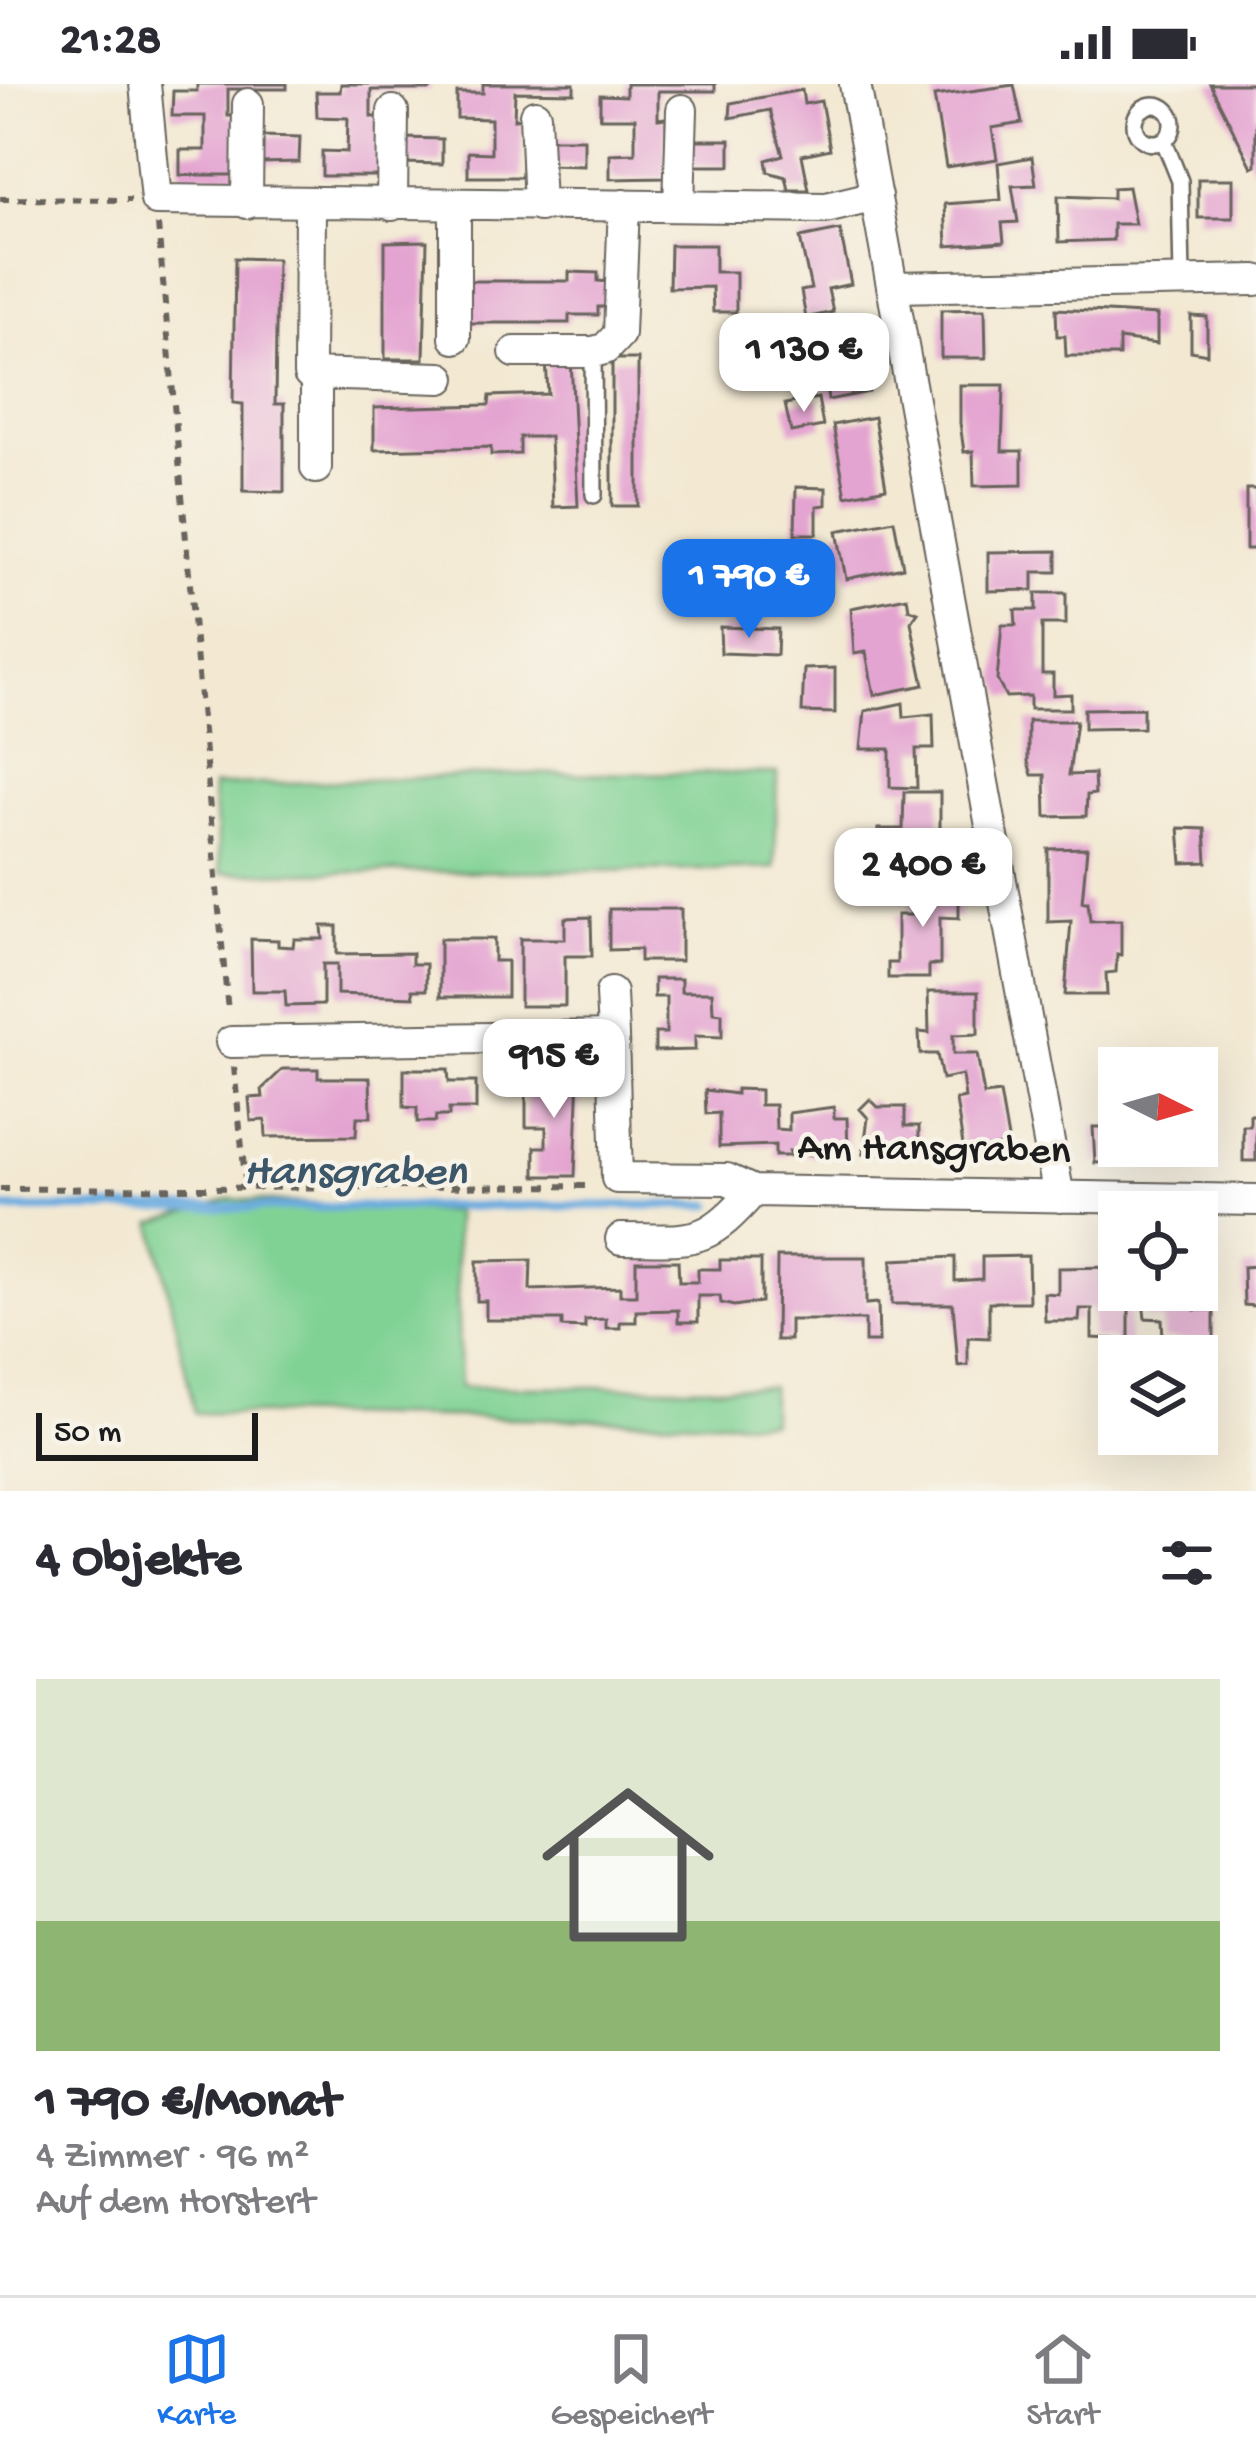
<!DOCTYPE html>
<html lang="de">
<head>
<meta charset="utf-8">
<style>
	:root { --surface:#fff; --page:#f7f7f7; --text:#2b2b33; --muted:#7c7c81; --line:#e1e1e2; --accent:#1a73e8 }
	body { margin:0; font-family:"Gochi Hand",sans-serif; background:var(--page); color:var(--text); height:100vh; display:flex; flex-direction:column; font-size:45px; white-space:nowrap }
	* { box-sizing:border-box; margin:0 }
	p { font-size:39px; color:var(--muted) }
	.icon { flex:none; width:66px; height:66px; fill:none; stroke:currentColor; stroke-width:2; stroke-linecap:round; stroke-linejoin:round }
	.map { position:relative; height:1407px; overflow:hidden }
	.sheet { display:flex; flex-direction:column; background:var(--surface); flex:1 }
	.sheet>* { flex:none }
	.needle { width:78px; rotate:95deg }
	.buttons { position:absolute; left:1098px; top:963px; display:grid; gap:24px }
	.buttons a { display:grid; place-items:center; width:120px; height:120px; border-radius:0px; background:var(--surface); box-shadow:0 12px 48px #0002; font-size:60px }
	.scale { position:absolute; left:36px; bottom:30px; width:222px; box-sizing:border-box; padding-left:12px; border:6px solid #1c1c1c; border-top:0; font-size:33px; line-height:42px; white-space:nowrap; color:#1c1c1c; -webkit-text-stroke:9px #f7f3e8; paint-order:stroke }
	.price { position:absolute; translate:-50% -102px; padding:0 27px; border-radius:24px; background:#fff; color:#222; font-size:39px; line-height:78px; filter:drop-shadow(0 3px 6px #0008) }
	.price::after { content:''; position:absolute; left:50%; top:72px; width:36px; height:27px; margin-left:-18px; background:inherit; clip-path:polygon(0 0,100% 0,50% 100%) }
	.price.active { background:var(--accent); color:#fff }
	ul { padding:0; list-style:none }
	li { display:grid; align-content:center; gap:24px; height:636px; padding:0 36px }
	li+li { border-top:3px solid var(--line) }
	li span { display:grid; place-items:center; height:372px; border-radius:0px; color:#555 }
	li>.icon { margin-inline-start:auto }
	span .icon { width:216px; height:216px; fill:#fffc; stroke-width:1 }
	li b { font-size:51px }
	h2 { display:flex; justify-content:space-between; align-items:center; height:144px; padding:0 36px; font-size:51px }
	.status { display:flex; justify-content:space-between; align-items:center; height:84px; padding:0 60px; background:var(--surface); direction:ltr }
	.status svg { height:33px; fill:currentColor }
	.menu { display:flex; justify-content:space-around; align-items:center; height:168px; border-top:3px solid var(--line); background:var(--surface); font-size:33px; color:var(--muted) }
	.menu a { display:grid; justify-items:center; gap:6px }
	.menu .active { color:var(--accent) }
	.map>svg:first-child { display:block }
	.green { fill:#80d294; stroke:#4e7758; stroke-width:3 }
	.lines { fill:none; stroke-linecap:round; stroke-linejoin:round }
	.stream { stroke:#6cacdf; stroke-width:9 }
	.building { fill:#e4a4d1 }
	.lane-casing { stroke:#67645c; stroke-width:20 }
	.street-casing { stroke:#67645c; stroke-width:34 }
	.path { stroke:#67645c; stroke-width:6; stroke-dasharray:9 9; stroke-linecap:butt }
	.lane { stroke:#fff; stroke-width:15 }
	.street { stroke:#fff; stroke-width:30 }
	.labels { text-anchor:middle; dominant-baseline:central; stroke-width:9; stroke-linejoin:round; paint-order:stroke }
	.street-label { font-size:42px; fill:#1c1c1c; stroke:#f7f3e8 }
	.water-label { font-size:45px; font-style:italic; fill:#3c566a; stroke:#f7f3e8 }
</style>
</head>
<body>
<div class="status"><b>21:28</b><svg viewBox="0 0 49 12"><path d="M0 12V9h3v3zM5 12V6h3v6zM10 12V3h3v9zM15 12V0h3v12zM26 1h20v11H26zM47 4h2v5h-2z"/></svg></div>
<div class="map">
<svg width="1256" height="1407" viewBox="0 0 1256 1407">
	<rect width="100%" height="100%" fill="#f7f3e8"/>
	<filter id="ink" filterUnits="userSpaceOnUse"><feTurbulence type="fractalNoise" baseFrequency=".00833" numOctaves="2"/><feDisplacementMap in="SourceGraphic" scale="24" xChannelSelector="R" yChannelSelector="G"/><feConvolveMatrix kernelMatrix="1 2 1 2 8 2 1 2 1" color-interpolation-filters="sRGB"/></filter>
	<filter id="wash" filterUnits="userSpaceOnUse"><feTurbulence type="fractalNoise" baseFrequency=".004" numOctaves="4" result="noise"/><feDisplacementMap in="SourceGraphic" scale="48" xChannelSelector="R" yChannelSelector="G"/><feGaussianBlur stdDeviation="2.7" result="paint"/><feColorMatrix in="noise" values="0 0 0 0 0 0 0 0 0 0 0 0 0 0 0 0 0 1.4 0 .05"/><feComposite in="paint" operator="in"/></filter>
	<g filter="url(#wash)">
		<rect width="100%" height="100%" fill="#f3e9d3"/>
		<path class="green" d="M777,689l-2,95 -76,2 -478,3 -9,-87 307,-12z
			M229,1115l226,13 5,175h311v35l-576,-9 -42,-190z"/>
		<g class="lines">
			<path class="stream" d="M0,1125l711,-4"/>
		</g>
		<g id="blocks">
			<path class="building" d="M197,0h90v5h-59v27h9l-1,59h-56v-25h25v-34h-33l1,-25h24z
				M341,0h89v6h-59v27h9v59h-58v-25l25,1 1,-34 -31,-1 -1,-25h24z
				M483,0h91v9l-59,-1 -1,27 8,-1v59h-54v-25l23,1v-34l-34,-1v-25h26z
				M626,0h89v7h-57v28l8,-1v60l-56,1v-25l25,-1v-35h-35v-23l26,1z
				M1210,0h46v81l-4,2z
				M1014,1l8,38 -30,5 5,31 -51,8 -12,-71z
				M802,6l2,14 17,-3 9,48 -28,6 7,35h-20l-3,-13 -18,-5 -2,-12 17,-5 -13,-45 -40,8 1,-15z
				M259,52l41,1 -1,25 -40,1z
				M402,54l40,1v25l-40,-1z
				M545,55h39v27l-39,-1z
				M689,56h41v26h-41z
				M1032,73l4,28 -24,1 6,36 -16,1 2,19 -57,4 -2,-42 56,-4 -3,-37z
				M1198,95h35v39h-35z
				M1128,103l7,37h-22v16l-54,2 -1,-46 55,2v-10z
				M840,146l11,54 -23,5 5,23 -27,6 -5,-27 10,-2 -11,-51z
				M427,157l-3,118h-39v-117z
				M670,161h45v27h21v40h-23l-1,-25 -43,1z
				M235,174l42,1 -2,145h9v88l-41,-1v-87l-10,-1z
				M569,188l29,1v8l13,1v25h-13v8h-29v8h-101v-42h101z
				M985,225l1,49h-45v-48z
				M1056,225l101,6v29l-38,-5v17h-53l-1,-20h-8z
				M1191,232l16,1v37l-16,-3z
				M857,236l12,72 -41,8 -10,-73z
				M787,237l5,22 -29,5 -3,-21z
				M571,275l7,147 -25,1 -3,-70h-30v17l-29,1v-8l-117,3v-42l115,-3 1,-9 58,-2 -2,-34z
				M612,275h26v147h-26z
				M960,301h44l-2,66h20v34l-48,1 -1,-35 -9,1 -4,-29z
				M818,314l5,28 -32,6 -6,-28z
				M874,333l12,71 -40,8 -13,-71z
				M796,403l30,1v17l-9,1v28h-22z
				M1246,405h10v60h-10z
				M894,436l9,47 -57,12 -9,-48z
				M1057,467v21h-24v18l-45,1v-39z
				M1036,509h30v31h-24v50h11v21l18,-1v15h-41v-13l-24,1 -9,-17 5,-55h14l-1,-15h21z
				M907,513l2,12 9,3 -7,10 13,63 -50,10 -8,-43 -12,2 -3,-46z
				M720,543l58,2 -1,26 -56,-2z
				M835,584v45l-33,-1 2,-43z
				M903,619l1,14 29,-3 1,35h-18l1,39 -27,-1v-38h-29l4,-38z
				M1143,624v20l-59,1v-20z
				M1028,637h48l-7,54 25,-1 1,20 -8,1 -1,21 -40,1 -1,-42h-13l-4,-13z
				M904,708h36v65h-63l1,-28h25z
				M1179,744l26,1 2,33 -25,1z
				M1087,764l-5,54h6l2,19 31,-1v35l-4,-1 -1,18 -10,1 1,22h-42l6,-74 -23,1v-73z
				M912,801h47v33l-19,-1v48h-11v13h-41v-15h9v-48h15z
				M609,825h72v52h-41v-12l-31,1z
				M591,833l1,39h-27v50h-45v-67h45v-21z
				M322,842h15v28l75,-1v11h14v26h-14l1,7 -76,-3v-30h-14v41l-37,1 -1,-15h-33l-1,-52 27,1v6l15,1 1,-8h29z
				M440,855h54v22h13v36h-67z
				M654,895h27v13h31l1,20 9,1v24l-27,-1v14l-40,1v-18h11v-36h-12z
				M928,908h50v42l-25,1v19h24l7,41 16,-2 9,52 -45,7 -8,-52 9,-2 -3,-23 -20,4 -5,-25h-17l-1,-22 10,1z
				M283,985h35v9h52l1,39h-14l-1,19 -90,1 -1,-17 -14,1 -2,-23 14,-1 -1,-8z
				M404,985h44l1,13h27v27h-27v7h-13l-1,6h-18v-14l-13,-1z
				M526,989h53l-4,103h-40v-29h11v-20h-20z
				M736,1005l24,1v15h15l1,24 13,1v-17l45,-6v11h13l1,34 -23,5 -36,-6v5h-14v-11l-56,2v-34l-13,1 -1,-24 31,4z
				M870,1015l8,8h27v19h14v29l-56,-1 5,-36 -8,-9z
				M1250,1031h6v46h-13v-35h7z
				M1093,1043h26v19h13l-1,16 -36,1z
				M1028,1172l1,46h-40v36l-21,-1v28l-10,1 -5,-62h-61v-44l63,-3v24l27,-2v-22z
				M777,1173h89v47l12,-1 1,39h-14v-22h-75v20h-14z
				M531,1176l-1,30 90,-3v8h16v-34h42l1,21h19v-13h22v-9h41v42l-27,4 -13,-3 -1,-7h-22v26h-20v-12l-42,1v11h-16v6h-14v-9l-21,1v8l-23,-1v-7h-76v-19h-9v-40z
				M1256,1182v40l-12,-1 -1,-38z
				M1116,1183v38h13v44h-14l-1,-10 -22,-1v-29h-12l-1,12h-34l-1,-28 14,1v-26z
				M1129,1206h66v20h19v31l-51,-2 -1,-20 -17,-1 -2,-17h-14z"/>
		</g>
	</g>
	<g filter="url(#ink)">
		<use href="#blocks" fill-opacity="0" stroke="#67645c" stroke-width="3"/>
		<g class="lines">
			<g class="lane-casing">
				<path id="lane" d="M1135 40a19 19 0 1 1 38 0a19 19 0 1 1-38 0Z
					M1164,57l16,40 2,98
					M593,268l1,143"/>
			</g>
			<g class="street-casing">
				<path id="street" d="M145,0l11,116 670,8 50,-12
					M855,0l204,1113
					M535,31l4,91
					M247,119l1,-99
					M310,121l-1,169 7,7v87
					M392,121l1,-94
					M679,121l3,-95
					M894,203l362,-7
					M455,254v-133
					M515,268h78l12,-3 14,-15 5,-129
					M309,290l132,4
					M611,909l2,43
					M231,958l382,-6 4,142 110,1 26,12 503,9
					M621,1155c71,0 83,9 132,-48"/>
			</g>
			<path class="path" d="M0,115l131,1
				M158,141l70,787
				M234,983l12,122
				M0,1105l593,-3"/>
			<use href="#lane" class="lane"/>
			<use href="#street" class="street"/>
		</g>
	</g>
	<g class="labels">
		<g class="street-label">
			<text transform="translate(934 1068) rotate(1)">Am Hansgraben</text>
		</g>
		<g class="water-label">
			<text x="355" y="1090">Hansgraben</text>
		</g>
	</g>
</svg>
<div class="buttons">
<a><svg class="needle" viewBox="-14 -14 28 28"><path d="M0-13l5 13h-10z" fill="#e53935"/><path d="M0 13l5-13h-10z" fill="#7c7c81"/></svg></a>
<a><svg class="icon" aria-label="locate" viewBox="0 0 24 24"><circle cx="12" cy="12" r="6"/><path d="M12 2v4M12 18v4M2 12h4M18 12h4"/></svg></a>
<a><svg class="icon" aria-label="layers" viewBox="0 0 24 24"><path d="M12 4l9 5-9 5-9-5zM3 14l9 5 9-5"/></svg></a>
</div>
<div class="scale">50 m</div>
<b class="price" style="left:804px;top:331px">1 130 €</b>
<b class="price active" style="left:749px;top:557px">1 790 €</b>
<b class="price" style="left:923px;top:846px">2 400 €</b>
<b class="price" style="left:554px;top:1037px">915 €</b>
</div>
<section class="sheet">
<h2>4 Objekte<svg class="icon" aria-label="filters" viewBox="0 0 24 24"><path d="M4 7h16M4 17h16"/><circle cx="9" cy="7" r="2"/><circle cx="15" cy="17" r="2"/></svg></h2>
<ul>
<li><span style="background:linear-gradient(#dfe7d0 65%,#8fb573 0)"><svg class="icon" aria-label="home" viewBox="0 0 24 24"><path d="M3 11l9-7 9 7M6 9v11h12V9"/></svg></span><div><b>1 790 €/Monat</b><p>4 Zimmer · 96 m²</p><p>Auf dem Horstert</p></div></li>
</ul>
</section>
<nav class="menu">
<a class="active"><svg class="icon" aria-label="map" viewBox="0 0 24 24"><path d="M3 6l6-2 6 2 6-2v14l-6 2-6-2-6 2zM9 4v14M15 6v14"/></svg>Karte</a>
<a><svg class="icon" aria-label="saved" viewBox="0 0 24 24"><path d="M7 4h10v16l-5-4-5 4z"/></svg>Gespeichert</a>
<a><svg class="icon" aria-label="home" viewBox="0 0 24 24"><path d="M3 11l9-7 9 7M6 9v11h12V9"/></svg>Start</a>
</nav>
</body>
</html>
